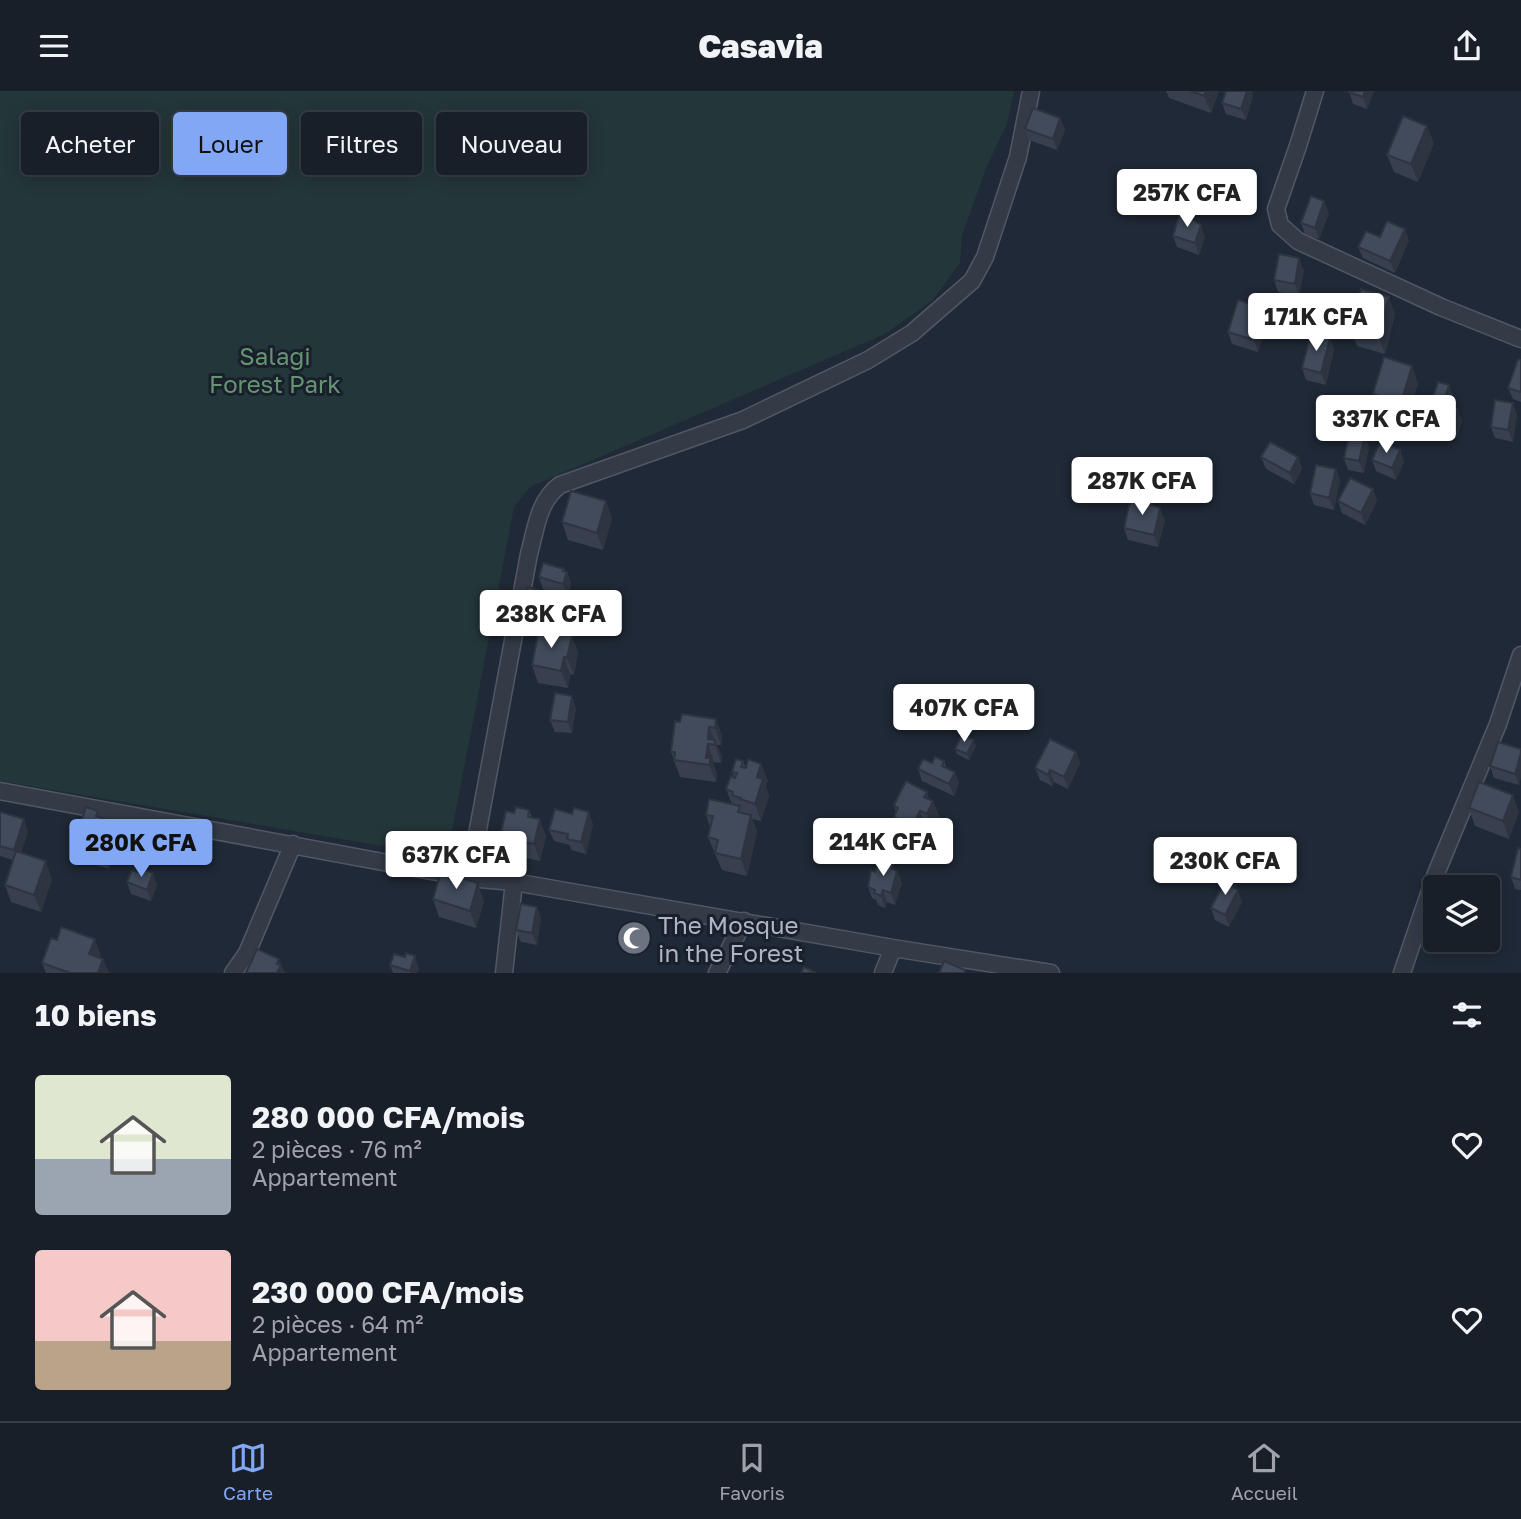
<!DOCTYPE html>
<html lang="fr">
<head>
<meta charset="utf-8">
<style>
	:root { --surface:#181f29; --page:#212731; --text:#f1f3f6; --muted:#9fa2a8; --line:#363d46; --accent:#82a7f5 }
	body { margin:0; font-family:"Golos Text",sans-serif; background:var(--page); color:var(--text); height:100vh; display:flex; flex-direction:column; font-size:26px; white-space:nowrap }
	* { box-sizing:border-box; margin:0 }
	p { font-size:23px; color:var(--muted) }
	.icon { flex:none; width:38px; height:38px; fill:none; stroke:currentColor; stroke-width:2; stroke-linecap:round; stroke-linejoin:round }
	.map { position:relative; height:882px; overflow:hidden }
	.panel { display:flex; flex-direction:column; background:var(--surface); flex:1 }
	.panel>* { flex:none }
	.top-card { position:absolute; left:21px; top:21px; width:700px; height:63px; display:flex; gap:14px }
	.buttons { position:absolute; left:1423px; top:784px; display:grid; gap:14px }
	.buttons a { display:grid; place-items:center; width:77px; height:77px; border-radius:7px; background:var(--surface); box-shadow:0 4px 18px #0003,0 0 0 2px var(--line); font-size:35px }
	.price { position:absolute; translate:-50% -60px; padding:0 16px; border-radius:7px; background:#fff; color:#222; font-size:23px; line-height:46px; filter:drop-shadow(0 2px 4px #0008) }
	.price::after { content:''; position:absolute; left:50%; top:42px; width:21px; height:16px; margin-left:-10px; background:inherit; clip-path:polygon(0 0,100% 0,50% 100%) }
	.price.on { background:var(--accent); color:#111 }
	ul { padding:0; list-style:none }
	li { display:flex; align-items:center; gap:21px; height:175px; padding:0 35px }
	li span { display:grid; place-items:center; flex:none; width:196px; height:140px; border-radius:7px; color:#555 }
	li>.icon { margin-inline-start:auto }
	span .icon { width:84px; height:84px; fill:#fffc; stroke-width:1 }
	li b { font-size:30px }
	h2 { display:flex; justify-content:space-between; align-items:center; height:84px; padding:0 35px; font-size:30px }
	.tag { padding:0 24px; border-radius:7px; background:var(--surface); box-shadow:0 4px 18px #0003,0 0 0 2px var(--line); font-size:24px; line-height:63px }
	.tag.on { background:var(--accent); color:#111 }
	header { display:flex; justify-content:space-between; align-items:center; height:91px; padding:0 35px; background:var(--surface); font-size:32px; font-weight:800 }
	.tabs { display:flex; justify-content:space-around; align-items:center; height:98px; border-top:2px solid var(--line); background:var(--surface); font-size:19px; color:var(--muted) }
	.tabs a { display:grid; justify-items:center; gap:4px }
	.tabs .on { color:var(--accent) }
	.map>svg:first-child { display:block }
	.green { fill:#233639 }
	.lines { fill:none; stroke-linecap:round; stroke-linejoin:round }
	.minor-casing { stroke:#515865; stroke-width:19 }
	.minor { stroke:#343b47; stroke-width:16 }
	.wall { fill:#38404f }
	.shaded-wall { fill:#2e3440 }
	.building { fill:#414b5c; stroke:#2e3440; stroke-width:2 }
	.labels { text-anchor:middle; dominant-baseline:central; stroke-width:6; stroke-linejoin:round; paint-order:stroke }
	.park-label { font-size:24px; fill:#669473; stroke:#19202c }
	.poi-label { font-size:24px; fill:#aeb5c4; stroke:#19202c; text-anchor:start }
</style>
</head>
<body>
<header><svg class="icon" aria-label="menu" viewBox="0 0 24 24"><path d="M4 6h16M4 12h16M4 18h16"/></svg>Casavia<svg class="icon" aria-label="share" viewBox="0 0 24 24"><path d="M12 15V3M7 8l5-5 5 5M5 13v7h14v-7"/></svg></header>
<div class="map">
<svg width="1521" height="882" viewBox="0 0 1521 882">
	<rect width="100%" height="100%" fill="#202937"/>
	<path class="green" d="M0,0h1014l-7,33 -21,44 -24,68 -2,27 -27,37 -48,34 -355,153 -16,20 -67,350 -447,-76z"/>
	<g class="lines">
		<g class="minor-casing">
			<path id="minor" d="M1315,0l-17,55 -22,63 4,16 18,16 143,66 80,32
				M0,700l469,87 45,4 379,66 158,25
				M469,787l60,-324c7,-25 9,-53 31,-69l183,-65 125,-60 44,-27 60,-52 13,-24 33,-100 13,-66
				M233,882l14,-20 46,-109
				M504,882l10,-91
				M717,882l27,-52
				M883,882l10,-25
				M1402,882l33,-97 63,-152 23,-69"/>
		</g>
		<use href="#minor" class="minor"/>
	</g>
	<path class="wall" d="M1166,0h53l-8,22 -42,-15z
		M1349,0h25l-7,18 -14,-5z
		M1253,4l-7,25 -20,-6 -4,-11z
		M1060,27l5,12 -8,20 -28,-10 -4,-11z
		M1434,52l-16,39 -24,-10 -7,-17z
		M1329,122l-10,26 -14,-5 -4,-11z
		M1173,145l32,1 -6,18 -22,-8z
		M1380,146l29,3 -14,33 -32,-15 -5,-11z
		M1304,179l-5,26 -21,-4 -4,-12z
		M1395,223l-10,40 -28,-8 -7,-17z
		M1268,228l-10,33 -26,-8 -4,-12z
		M1330,247l4,11 -8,36 -20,-5 -4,-12z
		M1521,269v42l-8,-3 -5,-11z
		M1418,292l-11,37 -28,-9 -6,-17z
		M1453,306l-3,9 12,15 -5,15 -26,-8 -4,-12z
		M1517,324l-4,27 -18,-4 -4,-11z
		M1369,356l-5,26 -16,-3 -4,-12z
		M1400,359l4,12 -8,18 -20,-9 -4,-11z
		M1261,366h37l4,12 -8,15 -28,-15z
		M1336,378l4,12 -6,29 -20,-5 -4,-12z
		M1373,398l4,12 -12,24 -23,-12 -4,-12z
		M606,410l6,17 -9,32 -35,-10 -6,-18z
		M1165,429l-7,27 -30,-7 -4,-12z
		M564,478l1,2 2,1 4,12 -3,12 -25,-7 -4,-12z
		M542,500l8,22 -5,17 33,22 -4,23 -4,-1 -2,14 -30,-5 -6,-18 6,-31 -22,-6 -4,-12 13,-18z
		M576,617l-4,25 -17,-1 -5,-12z
		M716,628l6,17 -1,9h-4l5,12 -1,6 -7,-1v4l3,9 -1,7 -36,-5 -9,-25 9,-30z
		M976,655l-7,14 -12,-6 -2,-5z
		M1521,658l-2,36 -25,-7 -4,-12z
		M1076,661l4,11 -12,26 -14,-7 -2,4 -12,-6 -5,-12z
		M743,670l3,7 15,-4 7,17 -2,5 3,10 -8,25 -9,-2 5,13 -10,44 -25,-6 -14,-33 2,-10 -4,-12 26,-11 -6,-15 8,-12 -2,-5z
		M944,670l3,7 12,15 -5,13 -32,-15 -4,-12 14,-6z
		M927,701l2,7 4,2 7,18 -6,12 -8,-3 -7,15 -16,-7 1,2 -11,24 -12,-5 -4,-12 11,-16 9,-3 -3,-9 2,-5 -2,-7z
		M1469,717l50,4 -10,27 -34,-13z
		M529,719l3,7 14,19 -6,25 -34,-7 -6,-18 14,-23z
		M0,721l28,19 -7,22 31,26 -11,33 -30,-10 -6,-17 8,-25 -13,-4z
		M101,727l18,21 -10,30 -29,-9 -6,-18z
		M593,733l-7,30 -15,-4 -1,-5 -16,-4 -5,-11z
		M1521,758v41l-6,-1 -4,-12z
		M895,779l2,1 5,12 -7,22 -8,-3 -2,6 -7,-3 -2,-5 -4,-2 -4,-11 7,-15z
		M1234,790l8,21 -13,25 -14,-7 -4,-12z
		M127,791l30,3 -6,16 -20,-7z
		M433,808l51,2 -8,27 -37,-11z
		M537,816l4,11 -4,27 -16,-3 -5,-12z
		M101,865v2l2,1 6,14h-63l-4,-10z
		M390,874l29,3 -2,5h-24z"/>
	<path class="shaded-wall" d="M1206,0h13l-8,22 -7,-17z
		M1247,0h5l1,4 -7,25 -5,-11z
		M1365,0h9l-7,18 -4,-12z
		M1060,27l5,12 -8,20 -4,-11z
		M1427,35l7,17 -16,39 -7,-18z
		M1324,110l5,12 -10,26 -4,-11z
		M1201,134l4,12 -6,18 -4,-12z
		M1405,138l4,11 -14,33 -5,-12z
		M1299,167l5,12 -5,26 -4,-12z
		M1389,206l6,17 -10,40 -7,-18z
		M1263,217l5,11 -10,33 -4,-12z
		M1330,247l4,11 -8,36 -5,-12z
		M1412,275l6,17 -11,37 -6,-17z
		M1449,294l4,12 -6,18 -4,-12z
		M1513,312l4,12 -4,27 -5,-12z
		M1458,318l4,12 -5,15 -4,-11z
		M1365,344l4,12 -5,26 -5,-12z
		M1400,359l4,12 -8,18 -4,-12z
		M1298,366l4,12 -8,15 -4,-11z
		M1336,378l4,12 -6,29 -5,-12z
		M1373,398l4,12 -12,24 -4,-12z
		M606,410l6,17 -9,32 -6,-17z
		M1160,417l5,12 -7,27 -4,-12z
		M564,478l2,7 1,-4 4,12 -3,12 -5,-12z
		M542,500l8,22 -7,23 -4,-12 1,-25z
		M572,544l6,17 -4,23 -7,-17z
		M564,566l6,17 -2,14 -7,-17z
		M572,605l4,12 -4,25 -4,-11z
		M716,628l6,17 -1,9 -6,-17z
		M709,636l13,30 -1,6 -6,-18 -7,-6z
		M974,649l2,6 -7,14 -2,-6z
		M708,653l6,18v4l3,9 -1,7 -10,-24z
		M1076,661l4,11 -12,26 -4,-12z
		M1521,662v25l-2,7 -4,-11z
		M761,673l7,17 -2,5 3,10 -8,25 -6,-17 2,-27z
		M1050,679l4,12 -2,4 -4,-11z
		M955,681l4,11 -5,13 -5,-12z
		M927,701l5,13 1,-4 7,18 -6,12 -7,-17 -3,-17z
		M1513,704l6,17 -10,27 -6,-18z
		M920,720l6,17 -7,15 -7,-17z
		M589,721l4,12 -7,30 -5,-12z
		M751,724l6,17 -10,44 -6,-17z
		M24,728l4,12 -10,31 -4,-12z
		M540,728l6,17 -6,25 -6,-17z
		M113,731l6,17 -10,30 -6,-17z
		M900,736l4,11 -11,24 -5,-12z
		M46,770l6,18 -11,33 -7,-17z
		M893,774l4,9v-3l5,12 -7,22 -4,-12 1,-24z
		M153,782l4,12 -6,16 -4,-11z
		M1234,790l8,21 -13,25 -4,-12 6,-29z
		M478,792l6,18 -8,27 -6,-17z
		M883,799l4,12 -2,6 -4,-12z
		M537,816l4,11 -4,27 -5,-12z
		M95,848l6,17 -5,15 -7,-17z
		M415,865l4,12 -2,5h-6l-1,-2z
		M103,868l6,14h-11z
		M279,868l6,14h-8v-9z"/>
	<path class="building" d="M1191,0h15l-2,5z
		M1226,0h21l-6,18 -19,-6z
		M1349,0h16l-2,6 -15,-5z
		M1033,17l27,10 -7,21 -28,-10z
		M1403,25l24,10 -16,38 -24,-9z
		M1311,105l13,5 -9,27 -14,-5z
		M1180,121l21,13 -6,18 -22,-7z
		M1387,130l18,8 -15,32 -32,-14 8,-16 14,6z
		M1279,163l20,4 -4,26 -21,-4z
		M1361,198l28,8 -11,39 -28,-7z
		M1238,209l25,8 -9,32 -26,-8z
		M1311,242l19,5 -9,35 -19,-5z
		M1384,266l28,9 -11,37 -28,-9z
		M1518,268l3,1v32l-13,-4z
		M1438,291l11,3 -6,18 15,6 -5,16 -26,-9z
		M1495,309l18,3 -5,27 -17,-3z
		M1350,340l15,4 -6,26 -15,-3z
		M1270,351l28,15 -8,16 -29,-16z
		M1380,351l20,8 -8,18 -20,-8z
		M1316,374l20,4 -7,29 -19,-5z
		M1350,387l23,11 -12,24 -23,-12z
		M571,400l35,10 -9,32 -35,-11z
		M1131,406l29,11 -6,27 -30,-7z
		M543,472l21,6 -1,2 4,1 -4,12 -24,-7z
		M528,496l14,4 -2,8 6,2 -7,23 -27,-8 6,-20 7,2z
		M539,538l33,6 -5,23 -3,-1 -3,14 -29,-6z
		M555,602l17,3 -4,26 -18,-2z
		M682,623l34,5 -1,9 -6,-1 -1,12 7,1v5l-7,-1 -2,14h4v7l-36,-5 1,-8h-4l4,-31 5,1z
		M962,643l12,6 -7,14 -12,-5z
		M1050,648l26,13 -12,25 -14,-7 -2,5 -13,-7z
		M1498,651l23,7v4l-6,21 -25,-8z
		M935,666l9,4 -2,5 13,6 -6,12 -31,-15 5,-10 9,4z
		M736,668l7,2 -2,6 5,1 2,-9 13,5 -4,13 6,2 -8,25 -15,-5 1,-1 -9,-3 1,-3 -7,-3 5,-13 4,2 2,-5 -5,-1z
		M906,690l21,11 -3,5 9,4 -6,13 -7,-3 -8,15 -18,-9 4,-9 -4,-3z
		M1479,691l34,13 -10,26 -34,-13z
		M709,708l31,7 -2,6 13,3 -10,44 -26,-6 3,-13 -10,-3 5,-21 -7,-1z
		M86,716l12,4 -2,5 17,6 -10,30 -29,-10z
		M516,716l13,3 -1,7 12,2 -6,25 -34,-8 6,-25 8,2z
		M574,717l15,4 -8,30 -14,-3 1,-5 -19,-4 6,-21 17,5z
		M0,721l24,7 -10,31 -14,-4z
		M891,732l9,4 -12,23 -11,-5 7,-17 4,1z
		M1518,757l3,1v31l-10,-3z
		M16,760l30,10 -12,34 -29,-10z
		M880,769l13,5 -1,4 5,2 -6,22 -8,-3 -2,6 -7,-3 1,-3 -7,-3 3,-17 4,2z
		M139,777l14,5 -6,17 -20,-8 5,-12 6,2z
		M441,781l37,11 -8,28 -37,-12z
		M1227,786l7,4 -3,5 7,4 -13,25 -14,-7z
		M521,813l16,3 -5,26 -16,-3z
		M61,836l34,12 -6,15 14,5 -5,14h-28l-28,-10 9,-25 6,2z
		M257,858l22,10 -2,5 4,1 -4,8h-31z
		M406,862l9,3 -5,15 -20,-6 4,-11 11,3z
		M944,870l21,9 -1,3h-25z
		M804,876l12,6h-15z"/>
	<defs>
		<g id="mosque-disc" transform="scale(1.75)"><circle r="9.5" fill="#6b7280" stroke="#19202c"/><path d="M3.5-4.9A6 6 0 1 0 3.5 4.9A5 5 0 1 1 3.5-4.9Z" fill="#fff"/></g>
	</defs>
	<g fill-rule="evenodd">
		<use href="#mosque-disc" x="634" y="847"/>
	</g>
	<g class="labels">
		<g class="park-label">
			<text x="275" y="264">Salagi<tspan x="275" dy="28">Forest Park</tspan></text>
		</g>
		<g class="poi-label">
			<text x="658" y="833">The Mosque<tspan x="658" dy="28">in the Forest</tspan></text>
		</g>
	</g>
</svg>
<div class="buttons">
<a><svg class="icon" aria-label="layers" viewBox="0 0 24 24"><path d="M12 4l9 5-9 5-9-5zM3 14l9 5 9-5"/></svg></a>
</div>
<b class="price" style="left:1187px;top:138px">257K CFA</b>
<b class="price" style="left:1316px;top:262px">171K CFA</b>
<b class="price" style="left:1386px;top:364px">337K CFA</b>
<b class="price" style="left:1142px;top:426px">287K CFA</b>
<b class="price" style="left:551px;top:559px">238K CFA</b>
<b class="price" style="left:964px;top:653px">407K CFA</b>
<b class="price" style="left:883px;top:787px">214K CFA</b>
<b class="price on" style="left:141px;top:788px">280K CFA</b>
<b class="price" style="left:456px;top:800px">637K CFA</b>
<b class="price" style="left:1225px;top:806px">230K CFA</b>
<div class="top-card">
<a class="tag">Acheter</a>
<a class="tag on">Louer</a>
<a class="tag">Filtres</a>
<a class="tag">Nouveau</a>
</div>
</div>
<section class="panel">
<h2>10 biens<svg class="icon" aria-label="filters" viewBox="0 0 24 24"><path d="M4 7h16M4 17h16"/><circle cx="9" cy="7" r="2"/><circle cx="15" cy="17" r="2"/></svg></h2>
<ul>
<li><span style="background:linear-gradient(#dfe7d0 60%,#9aa5b1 0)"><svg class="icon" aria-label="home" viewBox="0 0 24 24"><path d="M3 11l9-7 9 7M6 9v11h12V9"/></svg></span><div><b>280 000 CFA/mois</b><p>2 pièces · 76 m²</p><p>Appartement</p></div><svg class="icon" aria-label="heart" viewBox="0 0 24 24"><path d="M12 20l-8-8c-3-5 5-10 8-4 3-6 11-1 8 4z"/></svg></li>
<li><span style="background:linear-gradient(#f6c9c9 65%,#b9a48a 0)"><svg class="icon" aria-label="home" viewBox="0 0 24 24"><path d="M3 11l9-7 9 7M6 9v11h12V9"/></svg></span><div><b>230 000 CFA/mois</b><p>2 pièces · 64 m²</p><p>Appartement</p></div><svg class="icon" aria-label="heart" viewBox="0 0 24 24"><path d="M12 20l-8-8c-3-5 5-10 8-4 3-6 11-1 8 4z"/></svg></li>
</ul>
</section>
<nav class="tabs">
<a class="on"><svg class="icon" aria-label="map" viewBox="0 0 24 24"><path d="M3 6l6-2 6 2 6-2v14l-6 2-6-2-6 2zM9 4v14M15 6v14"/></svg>Carte</a>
<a><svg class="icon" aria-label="saved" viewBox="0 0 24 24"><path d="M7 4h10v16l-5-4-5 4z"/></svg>Favoris</a>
<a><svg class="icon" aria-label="home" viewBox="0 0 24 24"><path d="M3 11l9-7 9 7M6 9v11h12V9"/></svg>Accueil</a>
</nav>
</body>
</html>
